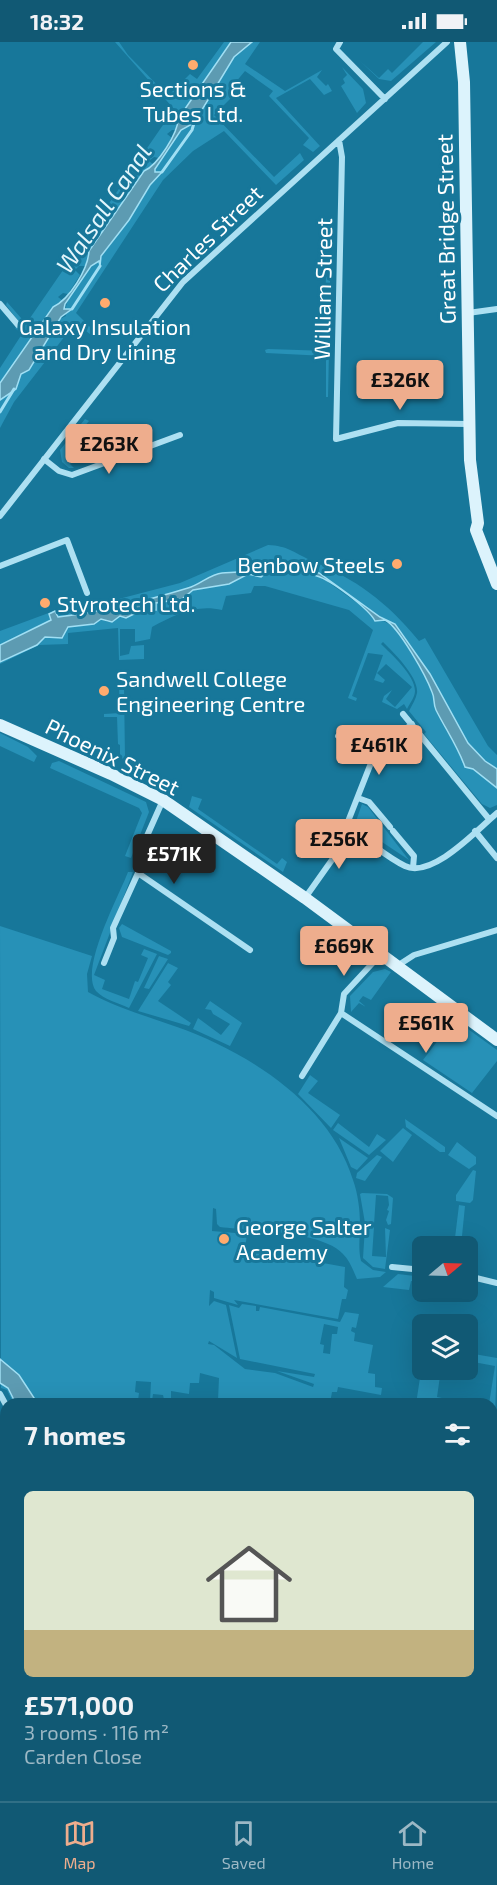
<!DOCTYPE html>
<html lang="en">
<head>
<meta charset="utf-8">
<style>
	:root { --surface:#115974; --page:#1e627c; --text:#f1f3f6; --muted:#9cb8c5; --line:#306f86; --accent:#eead8d }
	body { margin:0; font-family:"Exo 2",sans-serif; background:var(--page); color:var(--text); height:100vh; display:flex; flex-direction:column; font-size:22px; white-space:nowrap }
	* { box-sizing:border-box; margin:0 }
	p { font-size:20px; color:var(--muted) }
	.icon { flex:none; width:33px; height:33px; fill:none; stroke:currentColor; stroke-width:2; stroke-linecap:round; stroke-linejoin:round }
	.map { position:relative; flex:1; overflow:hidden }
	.drawer { position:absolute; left:0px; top:1356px; width:498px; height:404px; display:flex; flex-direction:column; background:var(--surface); border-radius:18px 18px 0 0; box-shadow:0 6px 24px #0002 }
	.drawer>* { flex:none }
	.needle { width:39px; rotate:71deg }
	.controls { position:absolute; left:412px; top:1194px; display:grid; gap:12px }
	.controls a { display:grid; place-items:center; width:66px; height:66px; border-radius:9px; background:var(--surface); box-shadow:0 6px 24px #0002; font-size:30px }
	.price { position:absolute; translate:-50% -51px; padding:0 14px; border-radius:6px; background:var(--accent); color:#111; font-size:20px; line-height:39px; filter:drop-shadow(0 2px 3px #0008) }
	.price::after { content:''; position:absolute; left:50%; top:36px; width:18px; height:14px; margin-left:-9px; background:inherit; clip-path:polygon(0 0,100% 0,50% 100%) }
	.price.on { background:#222; color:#fff }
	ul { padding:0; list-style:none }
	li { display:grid; align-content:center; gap:12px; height:318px; padding:0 24px }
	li+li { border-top:2px solid var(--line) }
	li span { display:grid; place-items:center; height:186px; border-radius:9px; color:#555 }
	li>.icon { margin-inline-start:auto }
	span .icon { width:108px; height:108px; fill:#fffc; stroke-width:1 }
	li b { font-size:26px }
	h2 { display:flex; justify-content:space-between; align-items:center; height:72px; padding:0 24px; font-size:26px }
	.status { display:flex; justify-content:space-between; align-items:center; height:42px; padding:0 30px; background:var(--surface); direction:ltr }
	.status svg { height:16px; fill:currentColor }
	.dock { display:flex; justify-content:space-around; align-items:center; height:84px; border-top:2px solid var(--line); background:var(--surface); font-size:16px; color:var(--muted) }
	.dock a { display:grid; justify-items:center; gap:3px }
	.dock .on { color:var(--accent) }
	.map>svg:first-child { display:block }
	.green { fill:#2791b7; fill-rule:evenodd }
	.water { fill:#5d9bb2; stroke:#a0dff4; stroke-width:1.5 }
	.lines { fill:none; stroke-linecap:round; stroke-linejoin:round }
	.stream { stroke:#a0dff4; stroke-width:3 }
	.street { stroke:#ade0f2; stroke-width:6 }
	.secondary { stroke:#dcf3fc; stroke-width:12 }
	.poi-dot { fill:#ffab6e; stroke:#17779a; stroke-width:2 }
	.labels { text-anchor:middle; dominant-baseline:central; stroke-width:6; stroke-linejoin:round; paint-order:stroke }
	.poi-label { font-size:22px; fill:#fff; stroke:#17779a; text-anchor:start }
	.street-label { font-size:22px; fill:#fff; stroke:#17779a }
	.water-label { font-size:24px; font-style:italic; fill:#e3f6fc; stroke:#17779a }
</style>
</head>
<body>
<div class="status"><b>18:32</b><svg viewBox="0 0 49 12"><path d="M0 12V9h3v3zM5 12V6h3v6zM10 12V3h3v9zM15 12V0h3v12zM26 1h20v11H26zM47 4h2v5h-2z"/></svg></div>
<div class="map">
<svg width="497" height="1759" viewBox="0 0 497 1759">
	<rect width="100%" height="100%" fill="#17779a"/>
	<path class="green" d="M115,0h4l9,13 40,41 22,-22 7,5 27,-37h7l-53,77 -1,11h-5l-5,4 5,4 -13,20 -5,-1 -5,4 5,4 -10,6 -55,80 -3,15h-7l-4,4 5,5 -12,19 -5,-1 -5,4 5,4 -10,6 -53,76v-15l22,-34 -7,-6 5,-5 -14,-18 1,-3 14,16h9l144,-209z
		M252,0h8l-15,22 40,27 37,-21 -5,7 9,9 2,-2 4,7 -8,4 -14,-16 -34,19 44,48 -7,6 -10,-7 6,-7 -40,-42 4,-5 -28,-20 -15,18 5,5 -21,21 60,62 26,-24 4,7 -28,25 -52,-54 -31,20 -30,29 -87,133 21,21 -3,3 -19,-14 -61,79 -14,26v-28l16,-11 5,-15 9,-7 30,-48 6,-3c-5,-14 22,-53 35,-54v-6l41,-57 11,-18 1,-12 27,-39 13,-8 40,-65z
		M423,0h13l-45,39 -12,-2 -19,-18 19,17 9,-9 4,4z
		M342,25l21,22 3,14 -9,10 -16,-27 4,-3 -2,-4 4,-4z
		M326,230h4v53h-5z
		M268,307l61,2 -1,46h-2v-41l-60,-3 -1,-3z
		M85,377l4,2 -6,7 3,2 -19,25 6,5 -3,4 4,4h-5l-7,-6 -2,-12z
		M268,503c20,1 25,7 42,15 47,20 75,40 109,81l6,-3 63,108 9,9v14l-12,-8 -17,-18 -38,-69 -35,-50 -15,-6 -61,-45 -61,-4 -14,4h-22l-35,16 -31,9 -99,19 -1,-4 -5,7 -51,25v-14l81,-30 3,7 96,-25z
		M276,529l32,2 13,4 49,35 8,9c17,-6 47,56 54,70 3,6 1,12 3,18 9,20 22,37 30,58l8,2 24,19v17l-7,3 -8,-4 -58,-70 2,-2 -17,-21c3,-6 7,-12 8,-18 2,-16 -24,-41 -34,-51l-2,2c10,10 34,31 34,47 0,6 -5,12 -8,18l-3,-5 -7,5 -15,-7 2,-6 8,-6 -6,9 9,8 17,-20 -26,-23 -9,9 8,7 -2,3 -9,-3 9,-25 -15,-2 -16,43 5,2 -1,3 -8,-3 25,-68 -24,-20 -84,-24h-11l-3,7 -25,3 -4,14c-27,-6 -47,5 -70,17l-2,12 -15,3v-13h-15v27l9,-2 2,-8 13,-1v14l-25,1 -1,-32 -50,5v11l-29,1 -39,19v-2l37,-17 9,-8h16l6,-10 26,-3 7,-5 7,3 12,-6 6,2 16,-8h7l10,-9 23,-2 11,-9 14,-4 14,-1 27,-11 9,2z
		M119,644h5l1,73 -5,-1v-13l-2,-1 -1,-27h-13v-3l16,-1z
		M0,691l28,14 9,9 -3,6 -34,-16z
		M59,719l87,41 3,10 -18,46 -6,-2 17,-43 -3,-5 -89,-40 2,-5z
		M192,754l10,3 -4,10 79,55 5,-6 5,4 -4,10 -94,-65z
		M362,762l6,3 41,53 -51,-34 -2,-5z
		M128,830h5l-39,103 11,5 -3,9 27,10 6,-18 3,1 10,-24 -7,-3 3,-6 13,5 -28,54c-10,-5 -25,-8 -33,-17 -17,-22 23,-95 32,-119z
		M122,882l49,27v2l-3,2 -46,-18 -3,-9z
		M0,884l92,30 -5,18 1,18c28,16 59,24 89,35 71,25 153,77 176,153 5,14 7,30 7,45 0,11 -2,24 1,36l12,9 13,2 -6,5 -23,2c-4,-9 -7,-18 -14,-25 -21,-23 -92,-23 -123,-27l-3,-3 -1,-15 -3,-1 -1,23 35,3 -2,15 100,18 -1,20 4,3 -2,9h-4l-4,20 -104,-19 4,5 -24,-7v-6l-4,-2 -1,16 5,-5 12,4 11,53 -28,-17 -1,3 6,1 31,24 30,4 38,14 1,-3 -37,-13 37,6 1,-3 -75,-15 -11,-54 10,3 3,-4 14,2v5h3l1,-4 80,15 5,-10 14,2 -3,14 -4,-1 -1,4 4,2 -1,8 19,4 -5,28 7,1v13l7,1 -1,7 -43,-8 -1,5h-5l-2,11 3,1h-118l3,-4 1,-22 -19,-5 -1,10h-9l-1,11 -18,-3v9h-5l-1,4 -2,-9 -10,-1 -1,7h-2l1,-19 -15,-1 -1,11 4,1 -1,7 -11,-1 -1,5h-112l-7,-14 -6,-2zM324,1282l14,3 -1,7h-5l-2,20 -7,-1 1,-8 -4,-1z
		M159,914l9,3 -19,30 -5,-1z
		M168,921l10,5 -10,14 3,3 -13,16 33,22 -2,3 -51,-15z
		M385,927l6,3 -20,28 -8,-4 -4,5 7,6 -7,-4 -8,9 -1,-16 23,-24z
		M210,959l32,22 -12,23 -37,-17 5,-11 23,17 9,-11 -17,-10 -2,-4 -6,-1z
		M454,977l43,31v11l-25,32 -49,-33z
		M310,1033l8,6 -10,12 32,22 -9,13 -33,-34z
		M405,1077l40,28v5h-5l-34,-25z
		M338,1081l31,24 8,-13 9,6 -17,15 -36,-25z
		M403,1086l9,7 -19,27 -13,-11z
		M339,1096l29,20 -11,12 -6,-3z
		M457,1100l19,15v7l-7,5 -21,-14z
		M377,1113l5,2 -17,24 -9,-3 1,-5z
		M473,1128l3,1 -3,29 -3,3 -14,-2v-6z
		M362,1151l25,1 6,4 -2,26 -3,1 -2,-5 3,-9 -2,-1 2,-5 -1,-9 -12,-1 -2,29 -9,-1 -5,-29z
		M459,1163l6,1 -4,40h-7z
		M365,1185h9l-2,29 14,1 -1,-29 5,2 -5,39 -12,-2 -10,-9z
		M398,1232l25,3v6l-12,-2 -2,9 -26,-3z
		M472,1299l4,1 -2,12 23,4 -2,57h-3v-11h-3l6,-38 -27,-5v-17z
		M423,1316v12h14l-1,6h4l-3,21 10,2 -1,5h-30z
		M497,1501v53l-5,-1v-47z"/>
	<path class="water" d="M231,0h21l-18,15 -40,66 -13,7 -26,39v3h7l-12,13 -21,35 -28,36 -1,10 -1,-5 -8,5 -26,38 -1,5h8l-11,8 -32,53 -8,4 -5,15 -16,11v-17l53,-76c17,-8 35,-38 36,-56l55,-80c14,-6 34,-38 34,-52z
		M258,527l61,4 61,44 15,7 35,50 38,69 17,18 12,8v19l-24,-19 -8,-2c-7,-20 -19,-37 -29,-57 -3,-6 -1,-12 -4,-18 -6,-16 -33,-65 -47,-72l-10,1c-6,-12 -44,-41 -58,-45 -13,-5 -47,-10 -56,1l-13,-3 -19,10 -36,6 -11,9 -26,4v7h-14l-16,8 -6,-2 -8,6 -11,-3 -7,5 -26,3 -6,11 -17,-1 -8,8 -37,17v-17l51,-25 -2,-6 6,-3 3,6c41,-5 91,-17 130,-29 12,-3 22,-14 34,-15 13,-1 23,-1 36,-4z
		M0,1317l19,16 19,29h-22l-8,-16 -8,-5z"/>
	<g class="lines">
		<path class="stream" d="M162,130l30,-42 2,-7
			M72,267l28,-43
			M0,370l14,-23"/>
		<path class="street" d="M340,0l-4,7 49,50
			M339,98l3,17 -6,282 62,-16 71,1
			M0,262l18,21
			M468,271l29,-4
			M44,417l15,12 13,4 108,-40
			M0,474l183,-234 264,-240
			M0,524l67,-26 20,53
			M403,672l86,105
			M338,694l41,16
			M358,756l11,4 21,25
			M163,758l-25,56v17l112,77
			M346,786c21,10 38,28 59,38 27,13 72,-36 92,-53
			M393,789l21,25 -1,12
			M475,789l22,27
			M305,856l29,-41 37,-94 11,-15 30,-24
			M104,921l10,-25 -1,-10 25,-55
			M397,924l17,-11 83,-25
			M341,971l156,103
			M302,1034l39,-63 3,-19 37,-40
			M392,1225l31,3
			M468,1234l29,7
			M0,1352l6,11
			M0,1425l6,-2
			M0,1616l6,-15
			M492,1707l5,1
			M7,1759l1,-5
			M161,1759l1,-5
			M345,1759l1,-5
			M430,1759l1,-5"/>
		<path class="secondary" d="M460,0l4,40 6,378 8,63 -2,7 21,54
			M0,683l111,49 52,26 142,98 192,142
			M0,1516h6
			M492,1561l5,1"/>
	</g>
	<g class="poi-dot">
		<circle cx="193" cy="23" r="6"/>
		<circle cx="105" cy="261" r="6"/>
		<circle cx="397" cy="522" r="6"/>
		<circle cx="45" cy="561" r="6"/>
		<circle cx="104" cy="649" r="6"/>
		<circle cx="224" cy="1197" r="6"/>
	</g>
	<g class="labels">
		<g class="poi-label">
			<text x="193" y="46" text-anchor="middle">Sections &amp;<tspan x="193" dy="25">Tubes Ltd.</tspan></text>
			<text x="105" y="284" text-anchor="middle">Galaxy Insulation<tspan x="105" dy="25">and Dry Lining</tspan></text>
			<text x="385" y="522" text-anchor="end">Benbow Steels</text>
			<text x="57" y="561">Styrotech Ltd.</text>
			<text x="116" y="636">Sandwell College<tspan x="116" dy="25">Engineering Centre</tspan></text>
			<text x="236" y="1184">George Salter<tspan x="236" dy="25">Academy</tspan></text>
		</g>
		<g class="street-label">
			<text transform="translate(445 187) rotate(-91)">Great Bridge Street</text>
			<text transform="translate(207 196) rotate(-44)">Charles Street</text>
			<text transform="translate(322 247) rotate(-89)">William Street</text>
			<text transform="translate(113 714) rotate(26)">Phoenix Street</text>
		</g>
		<g class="water-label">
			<text transform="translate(103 166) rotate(-56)">Walsall Canal</text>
		</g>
	</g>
</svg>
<div class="controls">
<a><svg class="needle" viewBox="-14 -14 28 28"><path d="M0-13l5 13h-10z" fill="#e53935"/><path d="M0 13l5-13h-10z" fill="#9cb8c5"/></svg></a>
<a><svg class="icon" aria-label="layers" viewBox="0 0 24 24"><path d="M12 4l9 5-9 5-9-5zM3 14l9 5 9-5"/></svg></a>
</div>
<b class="price" style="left:400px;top:369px">£326K</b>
<b class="price" style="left:109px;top:433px">£263K</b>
<b class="price" style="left:379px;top:734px">£461K</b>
<b class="price" style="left:339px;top:828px">£256K</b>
<b class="price on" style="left:174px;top:843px">£571K</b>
<b class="price" style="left:344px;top:935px">£669K</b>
<b class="price" style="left:426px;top:1012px">£561K</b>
<section class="drawer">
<h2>7 homes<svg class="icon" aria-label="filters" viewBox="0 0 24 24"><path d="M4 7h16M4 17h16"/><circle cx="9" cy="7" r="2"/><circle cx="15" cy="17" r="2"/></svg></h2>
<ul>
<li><span style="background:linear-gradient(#dfe7d0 75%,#c2b280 0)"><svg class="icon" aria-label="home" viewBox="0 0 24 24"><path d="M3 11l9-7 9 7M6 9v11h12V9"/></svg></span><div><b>£571,000</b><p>3 rooms · 116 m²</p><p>Carden Close</p></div></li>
</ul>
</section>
</div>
<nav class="dock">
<a class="on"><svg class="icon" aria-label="map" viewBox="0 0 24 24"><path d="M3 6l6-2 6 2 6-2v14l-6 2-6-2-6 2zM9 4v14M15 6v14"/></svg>Map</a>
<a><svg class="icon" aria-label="saved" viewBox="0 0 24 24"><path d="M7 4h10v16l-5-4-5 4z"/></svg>Saved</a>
<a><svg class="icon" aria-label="home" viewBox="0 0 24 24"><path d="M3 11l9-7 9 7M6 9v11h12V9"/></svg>Home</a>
</nav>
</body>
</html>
